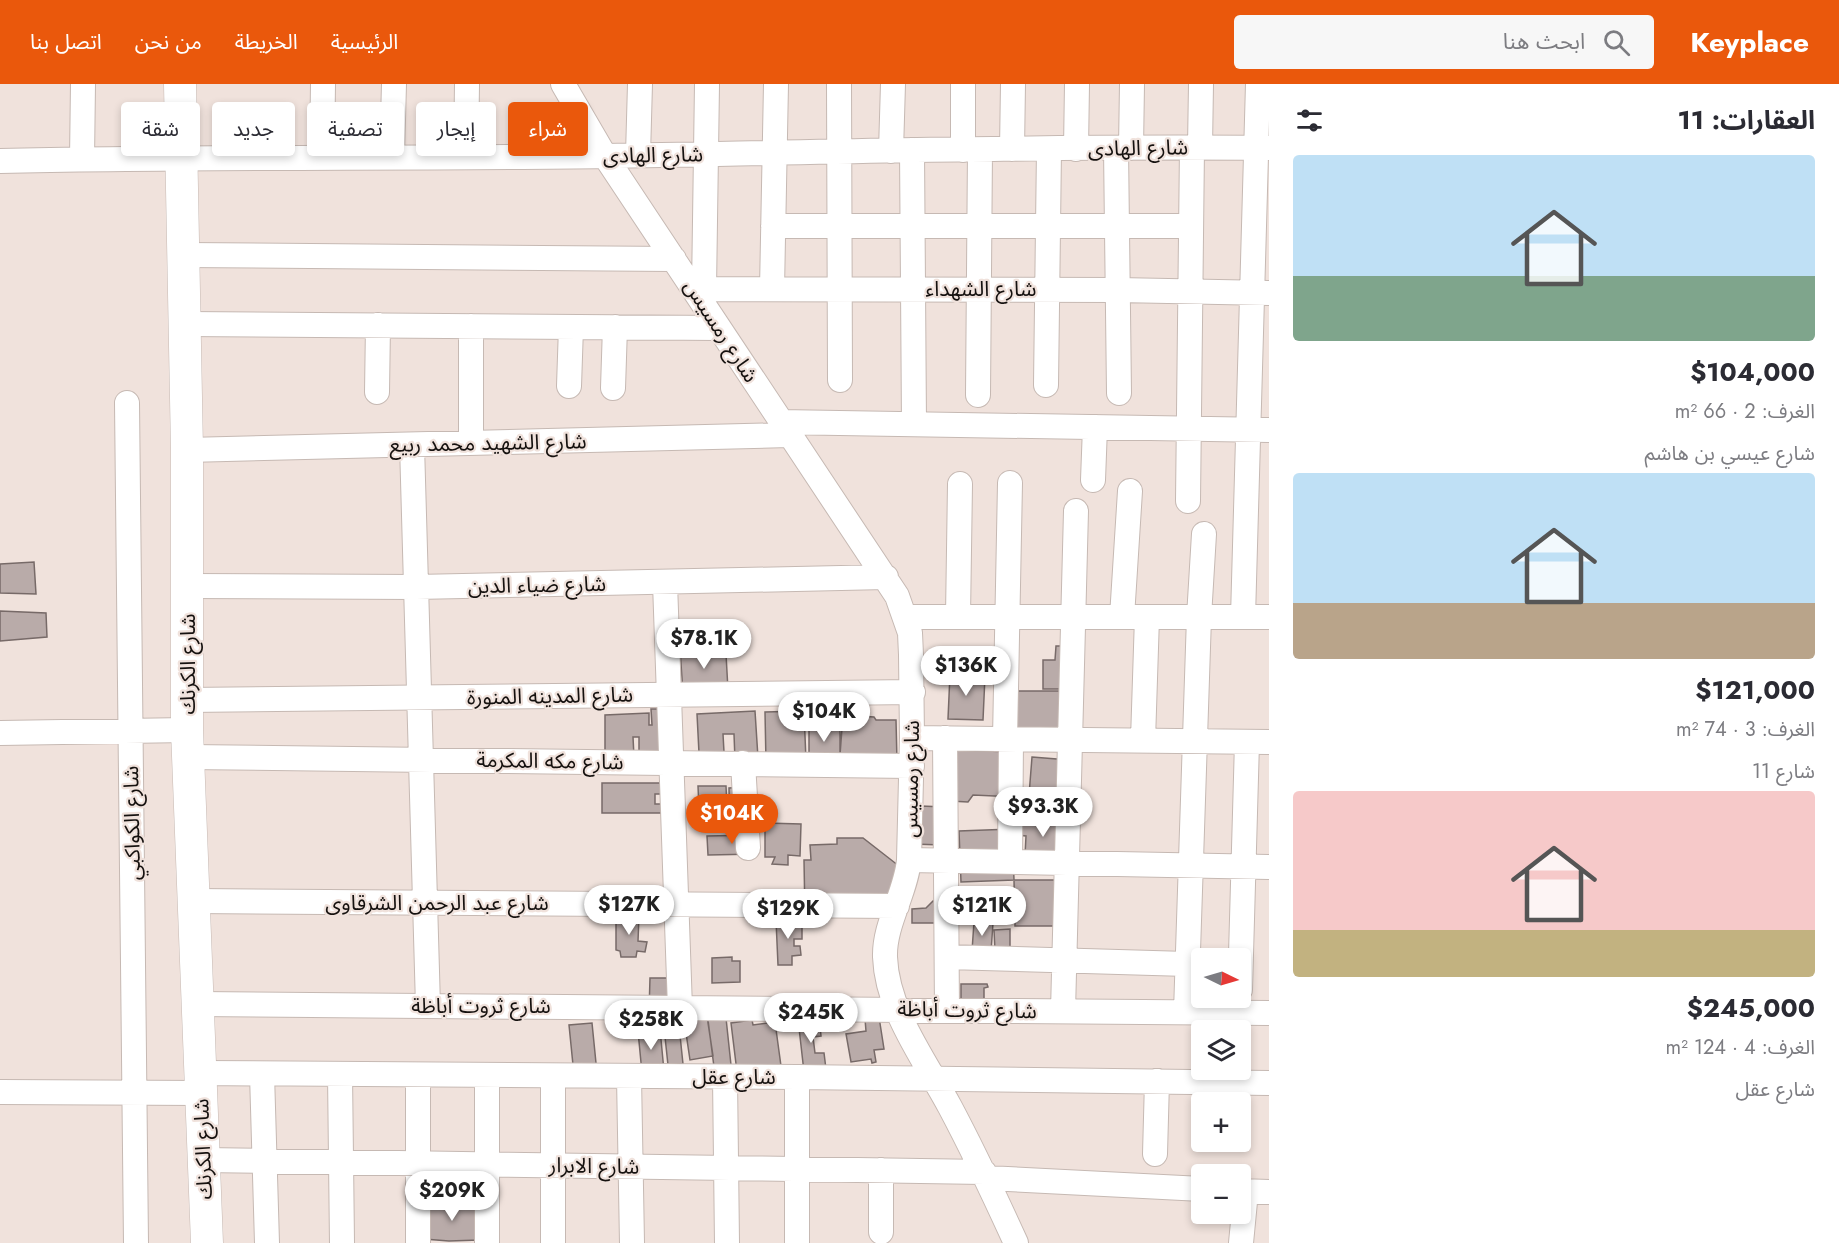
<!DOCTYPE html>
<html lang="ar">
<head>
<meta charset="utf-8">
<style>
	:root { --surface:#fff; --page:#f7f7f7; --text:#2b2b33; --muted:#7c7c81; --accent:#ea580c }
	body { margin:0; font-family:Jost,"Noto Sans Arabic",sans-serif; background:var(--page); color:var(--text); direction:rtl; height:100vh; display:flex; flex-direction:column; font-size:22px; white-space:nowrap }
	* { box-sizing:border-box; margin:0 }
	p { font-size:20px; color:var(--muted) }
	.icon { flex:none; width:33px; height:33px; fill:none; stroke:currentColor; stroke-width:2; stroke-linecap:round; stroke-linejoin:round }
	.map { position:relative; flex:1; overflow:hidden; direction:ltr }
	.side { display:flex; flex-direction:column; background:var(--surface); width:570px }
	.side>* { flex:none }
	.hud { position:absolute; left:18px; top:18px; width:570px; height:54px; direction:rtl; display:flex; gap:12px }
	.needle { width:39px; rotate:95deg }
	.tools { position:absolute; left:1191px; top:864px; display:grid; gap:12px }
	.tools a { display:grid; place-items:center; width:60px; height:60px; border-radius:6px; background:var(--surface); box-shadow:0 3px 9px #0003; font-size:30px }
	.price { position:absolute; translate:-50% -51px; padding:0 14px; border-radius:21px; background:#fff; color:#222; font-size:20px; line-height:39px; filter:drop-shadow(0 2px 3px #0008) }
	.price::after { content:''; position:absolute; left:50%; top:36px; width:18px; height:14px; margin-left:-9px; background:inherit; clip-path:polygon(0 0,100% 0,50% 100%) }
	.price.current { background:var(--accent); color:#fff }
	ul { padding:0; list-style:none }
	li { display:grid; align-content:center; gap:12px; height:318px; padding:0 24px }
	li span { display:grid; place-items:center; height:186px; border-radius:6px; color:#555 }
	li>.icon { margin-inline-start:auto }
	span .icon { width:108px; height:108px; fill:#fffc; stroke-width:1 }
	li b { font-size:26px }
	h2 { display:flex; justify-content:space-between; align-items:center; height:72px; padding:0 24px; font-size:26px }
	.chip { padding:0 21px; border-radius:6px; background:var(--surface); box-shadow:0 3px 9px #0003; font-size:21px; line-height:54px }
	.chip.current { background:var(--accent); color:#fff }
	header { display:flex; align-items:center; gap:36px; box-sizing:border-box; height:84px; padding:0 30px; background:var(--accent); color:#fff }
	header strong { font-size:28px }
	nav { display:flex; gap:33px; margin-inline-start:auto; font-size:21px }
	.search { width:420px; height:54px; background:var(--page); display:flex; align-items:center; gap:15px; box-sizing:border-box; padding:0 21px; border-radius:6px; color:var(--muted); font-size:22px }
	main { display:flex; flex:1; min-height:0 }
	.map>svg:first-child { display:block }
	.building { fill:#b9aba9; stroke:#776a68; stroke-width:1.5 }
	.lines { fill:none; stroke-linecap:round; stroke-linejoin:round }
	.minor-casing { stroke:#c6b9b3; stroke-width:26 }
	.tertiary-casing { stroke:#c6b9b3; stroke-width:33 }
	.minor { stroke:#fff; stroke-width:24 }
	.tertiary { stroke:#fff; stroke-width:32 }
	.labels { text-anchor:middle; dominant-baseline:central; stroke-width:4.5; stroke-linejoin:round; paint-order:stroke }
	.street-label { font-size:21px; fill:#15110f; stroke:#f0e2dc }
</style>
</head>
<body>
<header>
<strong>Keyplace</strong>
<div class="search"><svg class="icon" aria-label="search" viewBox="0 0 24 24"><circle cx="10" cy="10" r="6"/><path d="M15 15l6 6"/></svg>ابحث هنا</div>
<nav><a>الرئيسية</a><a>الخريطة</a><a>من نحن</a><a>اتصل بنا</a></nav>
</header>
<main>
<section class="side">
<h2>العقارات: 11<svg class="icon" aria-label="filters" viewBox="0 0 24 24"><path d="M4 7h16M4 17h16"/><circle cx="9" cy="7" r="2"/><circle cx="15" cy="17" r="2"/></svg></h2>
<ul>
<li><span style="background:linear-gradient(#bfe0f5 65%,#7fa58c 0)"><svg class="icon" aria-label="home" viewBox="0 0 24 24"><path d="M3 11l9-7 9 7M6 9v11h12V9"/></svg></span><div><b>$104,000</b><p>الغرف: 2 · 66 m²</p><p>شارع عيسي بن هاشم</p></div></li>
<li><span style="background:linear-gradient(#bfe0f5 70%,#b9a48a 0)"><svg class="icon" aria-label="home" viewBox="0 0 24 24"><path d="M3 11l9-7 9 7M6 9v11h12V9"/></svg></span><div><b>$121,000</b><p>الغرف: 3 · 74 m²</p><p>شارع 11</p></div></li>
<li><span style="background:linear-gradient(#f6c9c9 75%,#c2b280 0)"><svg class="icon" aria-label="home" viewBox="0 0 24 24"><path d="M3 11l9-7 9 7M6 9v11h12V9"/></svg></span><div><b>$245,000</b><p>الغرف: 4 · 124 m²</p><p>شارع عقل</p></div></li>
</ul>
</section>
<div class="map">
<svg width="1269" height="1159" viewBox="0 0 1269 1159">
	<rect width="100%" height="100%" fill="#f0e2dc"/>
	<path class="building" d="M34,478l2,32 -36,-1v-29z
		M0,527l46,2 1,24 -47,4z
		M1056,562h13l-1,43h-25v-29h12z
		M718,563v8l8,-1 2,36 -45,3 -3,-44z
		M950,590l35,2 -2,44 -35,-1z
		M1017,607h52v44l-53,-1z
		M651,625h16l1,45 -29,1v-18h-6l1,20 -29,1v-43l44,-2v12h3z
		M755,627l3,47 -23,2 -1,-26h-11l1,18 -25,1 -2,-39z
		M804,627l2,50 -40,1 -1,-50z
		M843,631l31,2 2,3h20l1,42 -57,-7z
		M809,638h19l2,4h10v37h-31z
		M952,666l65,2 -1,45 -43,-2 -5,7 -18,-1z
		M1032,673l37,3 -4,51 -37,-3z
		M602,699h66v11h-13v10h14v9h-67z
		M698,702h28l2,43 -28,2z
		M751,703l2,44h-23l-1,-43z
		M921,722l23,1 -2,38 -29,-1z
		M1026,736l39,3 -2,36 -38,-3 1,-20 -11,-1 -2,-7z
		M765,739l36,1 -1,32 -12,-1v10l-16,-1 3,-7h-10z
		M1012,745l2,51 -53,2 -2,-51z
		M756,751l1,19 -49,1 -1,-19z
		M837,754h26l36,28 -2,38 -92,13 -1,-57h7l-1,-15 27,-1z
		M1014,796h52l-1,46h-50z
		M933,817h16v22h-37v-14l14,-1z
		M620,831h19l-1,26 9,1 -2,10 -8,-1 -1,6h-15l-1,-6 -4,-1v-30h5z
		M797,835v4l5,-1v17h-8v7h6l1,9 -9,1v9h-14l-2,-45z
		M974,838l19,1 -2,29 -19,-1z
		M1010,845v21l-15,1 -1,-21z
		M732,873v4h8v21l-28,1v-25z
		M650,894h31v35l-32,-1z
		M961,900h26l1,3 -4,1v11l-23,1z
		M705,919l8,53 -23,4 -8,-54z
		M678,932l5,48 -15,1 -5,-47z
		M819,932l2,20 -8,1 2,16h9l2,16 -22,3 -6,-53z
		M879,933l5,32 -10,1 2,12 -4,1 -1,-4 -20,3 -5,-28 20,-3 -1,-12z
		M726,934l5,47 -17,2 -6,-47z
		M752,936l1,5 22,-3 6,44 -44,6 -6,-49z
		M592,939l5,50 -23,2 -5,-50z
		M660,945l4,42 -22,2 -4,-42z
		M427,1119l50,1 2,36 -30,1 -25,-2z"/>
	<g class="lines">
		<g class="minor-casing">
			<path id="minor" d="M563,0l42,72 292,440 13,37 1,22 1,83 -3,122c-3,33 -25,64 -24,97 2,54 40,103 65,150 24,45 45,90 66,136
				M839,0l1,296
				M1200,63l1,-63
				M1116,64l3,245
				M1131,64l1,-64
				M1012,65l1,-65
				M1076,65l1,-65
				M912,66l2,274
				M963,66v-66
				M891,67l2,-67
				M638,71l2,-71
				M466,72l1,-72
				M322,73l1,-73
				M392,73l2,-73
				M82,75l1,-75
				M0,77c202,-5 404,-2 606,-5 221,-4 442,-10 663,-8
				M773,142h418
				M184,171l490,4
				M693,205l425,1 151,3
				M704,205l3,-205
				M772,205l4,-205
				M185,240l534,4
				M1046,301l3,-236
				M569,302l2,-59
				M613,304l2,-61
				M377,308l1,-67
				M978,311l2,-245
				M127,319l9,840
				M780,338l489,8
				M471,359v-117
				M412,361l16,561
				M187,366l602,-15
				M1093,396l2,-53
				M1188,417l4,-354
				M665,499l15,425
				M188,502l228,1 470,-10
				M958,532l2,-132
				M905,533h364
				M1122,533l8,-126
				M1243,533l15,-533
				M187,616l726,-8
				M0,649l187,-3
				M912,654l357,4
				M945,654l2,272
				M1005,655l5,-256
				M1143,656l4,-123
				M188,673l724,9
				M743,679l5,85
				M909,776l360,7
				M1010,777l1,-122
				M194,817l703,5
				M947,873l240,7
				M1240,906l7,-248
				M197,920l1072,9
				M1063,927l13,-500
				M1186,928l13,-395 5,-83
				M200,989l597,4 472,6
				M262,990l5,169
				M340,990l2,169
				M629,993l3,166
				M725,993l2,166
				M797,993v166
				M0,1008l201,1
				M1155,1070l2,-73
				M204,1076l780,12
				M881,1086v62
				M987,1094l215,11
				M1240,1107l29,1
				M418,1159v-168
				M487,1159v-167
				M553,1159v-167
				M1241,1159l5,-52"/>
		</g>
		<g class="tertiary-casing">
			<path id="tertiary" d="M180,0l7,366v280l20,513"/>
		</g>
		<use href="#minor" class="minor"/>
		<use href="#tertiary" class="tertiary"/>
	</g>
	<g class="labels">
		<g class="street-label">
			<text transform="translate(1138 64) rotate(-1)">شارع الهادى</text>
			<text transform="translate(653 71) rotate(-1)">شارع الهادى</text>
			<text x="981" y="205">شارع الشهداء</text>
			<text transform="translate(721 247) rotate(57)">شارع رمسيس</text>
			<text transform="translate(488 359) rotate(-1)">شارع الشهيد محمد ربيع</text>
			<text transform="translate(537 501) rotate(-1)">شارع ضياء الدين</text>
			<text transform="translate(188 580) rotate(-90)">شارع الكرنك</text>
			<text transform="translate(550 612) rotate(-1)">شارع المدينه المنورة</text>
			<text transform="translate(550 677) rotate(1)">شارع مكه المكرمة</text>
			<text transform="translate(911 695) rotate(-89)">شارع رمسيس</text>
			<text transform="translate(132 739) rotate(-91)">شارع الكواكبي</text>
			<text x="437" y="819">شارع عبد الرحمن الشرقاوى</text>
			<text x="481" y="922">شارع ثروت أباظة</text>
			<text transform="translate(967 926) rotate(1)">شارع ثروت أباظة</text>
			<text x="734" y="993">شارع عقل</text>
			<text transform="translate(203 1065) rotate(-92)">شارع الكرنك</text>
			<text transform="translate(594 1082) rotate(1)">شارع الابرار</text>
		</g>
	</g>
</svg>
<div class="tools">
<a><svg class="needle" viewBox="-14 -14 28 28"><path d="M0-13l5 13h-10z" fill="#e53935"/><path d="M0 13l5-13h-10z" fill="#7c7c81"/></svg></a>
<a><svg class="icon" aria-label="layers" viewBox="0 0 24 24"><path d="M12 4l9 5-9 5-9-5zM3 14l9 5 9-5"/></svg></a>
<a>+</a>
<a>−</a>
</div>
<b class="price" style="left:704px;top:586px">$78.1K</b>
<b class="price" style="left:966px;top:613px">$136K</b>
<b class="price" style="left:824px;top:659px">$104K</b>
<b class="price" style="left:1043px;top:754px">$93.3K</b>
<b class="price current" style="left:732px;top:761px">$104K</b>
<b class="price" style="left:629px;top:852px">$127K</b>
<b class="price" style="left:982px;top:853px">$121K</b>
<b class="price" style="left:788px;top:856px">$129K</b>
<b class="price" style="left:811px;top:960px">$245K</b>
<b class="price" style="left:651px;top:967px">$258K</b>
<b class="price" style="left:452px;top:1138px">$209K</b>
<div class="hud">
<a class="chip current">شراء</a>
<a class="chip">إيجار</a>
<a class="chip">تصفية</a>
<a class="chip">جديد</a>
<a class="chip">شقة</a>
</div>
</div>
</main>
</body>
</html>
